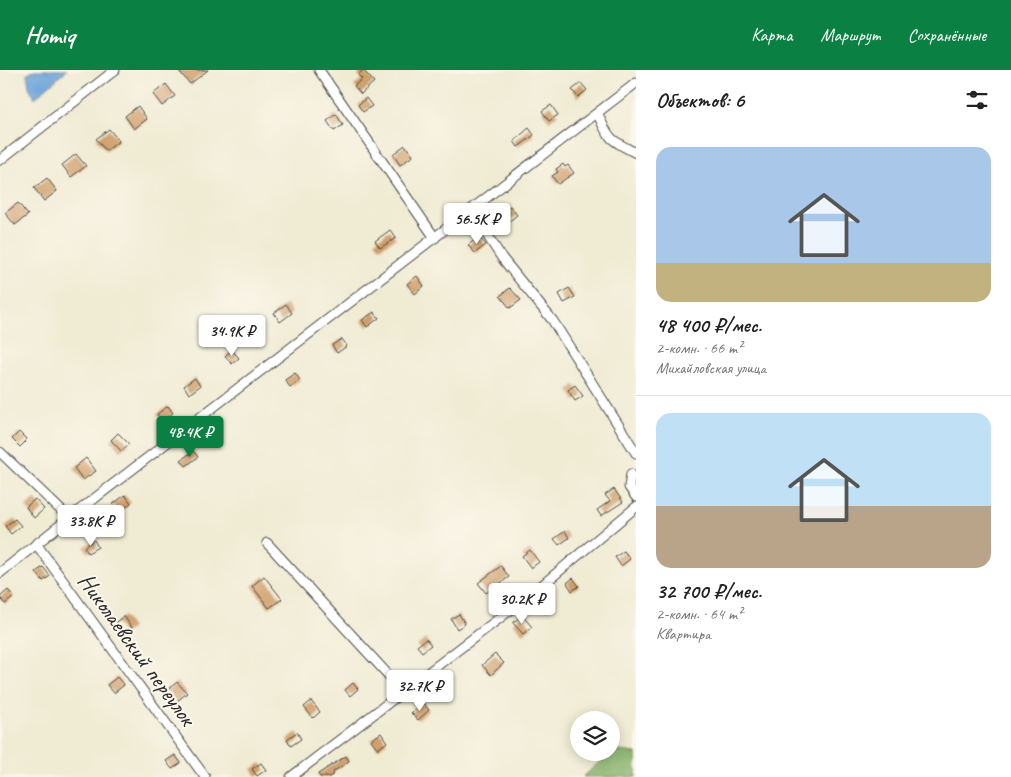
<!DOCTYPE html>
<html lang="ru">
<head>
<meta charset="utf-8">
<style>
	:root { --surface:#fff; --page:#f2f2f2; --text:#222; --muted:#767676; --line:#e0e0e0; --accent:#0b8043 }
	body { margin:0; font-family:Caveat,sans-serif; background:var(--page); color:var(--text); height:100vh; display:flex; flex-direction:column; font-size:19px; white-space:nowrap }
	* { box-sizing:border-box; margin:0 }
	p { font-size:16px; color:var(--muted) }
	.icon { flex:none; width:28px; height:28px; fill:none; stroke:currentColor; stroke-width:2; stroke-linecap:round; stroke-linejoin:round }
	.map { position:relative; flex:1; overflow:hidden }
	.sheet { display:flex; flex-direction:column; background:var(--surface); width:375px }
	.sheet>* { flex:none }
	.buttons { position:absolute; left:570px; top:641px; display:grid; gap:10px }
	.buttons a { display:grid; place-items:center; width:50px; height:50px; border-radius:50%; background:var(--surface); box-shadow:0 2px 12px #0003; font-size:25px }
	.price { position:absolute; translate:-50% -42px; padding:0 11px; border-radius:5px; background:#fff; color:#222; font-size:16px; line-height:32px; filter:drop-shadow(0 1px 2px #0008) }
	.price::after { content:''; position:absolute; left:50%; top:30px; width:15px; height:11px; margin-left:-8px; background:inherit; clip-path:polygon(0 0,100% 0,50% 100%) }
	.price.selected { background:var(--accent); color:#fff }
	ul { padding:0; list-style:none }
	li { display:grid; align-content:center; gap:10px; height:265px; padding:0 20px }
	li+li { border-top:1px solid var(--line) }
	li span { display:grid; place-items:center; height:155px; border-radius:15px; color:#555 }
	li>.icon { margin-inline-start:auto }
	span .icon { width:90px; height:90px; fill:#fffc; stroke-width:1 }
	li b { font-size:21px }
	h2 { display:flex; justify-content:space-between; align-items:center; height:60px; padding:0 20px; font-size:21px }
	header { display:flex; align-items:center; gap:30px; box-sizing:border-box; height:70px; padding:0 25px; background:var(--accent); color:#fff }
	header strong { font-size:24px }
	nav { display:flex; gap:28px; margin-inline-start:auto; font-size:18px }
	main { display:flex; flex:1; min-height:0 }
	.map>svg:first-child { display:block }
	.forest { fill:#84b068; stroke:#586e4a }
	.water { fill:#69a1d8; stroke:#4a6682 }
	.building { fill:#d09f6b }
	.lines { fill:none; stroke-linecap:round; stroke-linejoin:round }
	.minor-casing { stroke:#494844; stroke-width:11 }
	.minor { stroke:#fff; stroke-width:9 }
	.labels { text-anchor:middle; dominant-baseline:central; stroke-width:4; stroke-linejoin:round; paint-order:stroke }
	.street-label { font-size:24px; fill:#2b2b2b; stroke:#fbf7ec }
</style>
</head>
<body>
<header>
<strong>Homiq</strong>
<nav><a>Карта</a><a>Маршрут</a><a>Сохранённые</a></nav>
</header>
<main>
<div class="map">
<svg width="636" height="707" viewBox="0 0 636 707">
	<rect width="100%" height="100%" fill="#fbf7ec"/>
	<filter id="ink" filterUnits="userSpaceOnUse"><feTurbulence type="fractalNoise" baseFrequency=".02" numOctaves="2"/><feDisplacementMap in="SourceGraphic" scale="10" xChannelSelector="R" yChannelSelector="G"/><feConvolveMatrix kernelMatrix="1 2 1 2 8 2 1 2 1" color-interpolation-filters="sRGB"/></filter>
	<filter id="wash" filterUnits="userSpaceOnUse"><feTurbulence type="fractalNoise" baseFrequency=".0096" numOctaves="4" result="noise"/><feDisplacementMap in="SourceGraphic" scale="20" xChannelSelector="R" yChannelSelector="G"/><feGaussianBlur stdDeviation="1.12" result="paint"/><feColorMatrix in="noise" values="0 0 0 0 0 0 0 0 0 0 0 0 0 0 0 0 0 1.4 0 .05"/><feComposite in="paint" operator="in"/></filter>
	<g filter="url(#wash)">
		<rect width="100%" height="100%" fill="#f0ebd3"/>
		<path class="forest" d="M612,680l24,3v24h-53z"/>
		<path class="water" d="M34,0h33l-32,28 -6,-11 -2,-13z"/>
		<g id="blocks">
			<path class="building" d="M178,0h30l-18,14z
				M363,0l11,12 -13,12 -7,-8 8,-7 -4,-4z
				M581,13l6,7 -9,7 -6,-7z
				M166,14l9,12 -13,10 -9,-12z
				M366,28l6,8 -9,6 -5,-7z
				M551,35l7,10 -9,6 -7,-10z
				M138,36l9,13 -13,10 -9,-13z
				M336,44l7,11 -9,6 -7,-10z
				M529,58l5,7 -16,12 -4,-6z
				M109,59l10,12 -13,10 -10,-12z
				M405,75l8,11 -13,9 -7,-11z
				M76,84l10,12 -15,11 -9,-12z
				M563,94l2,3 3,-2 6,8 -16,11 -6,-8 6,-4 -2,-3z
				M47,108l10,13 -13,10 -10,-13z
				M18,133l10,12 -13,10 -10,-12z
				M510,136l7,9 -10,8 -7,-9z
				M390,160l6,8 -16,10 -5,-7z
				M479,167l7,8 -11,8 -7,-8z
				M417,206l7,10 -9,8 -8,-10z
				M510,218l11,12 -11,8 -10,-12z
				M569,218l6,9 -11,6 -5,-9z
				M286,234l6,9 -12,9 -6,-9z
				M374,242l5,6 -12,9 -5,-7z
				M342,269l5,7 -10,7 -5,-8z
				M232,280l7,8 -7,6 -7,-8z
				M295,303l5,7 -10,7 -5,-7z
				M195,308l5,8 -11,8 -5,-8z
				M575,315l8,11 -8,5 -7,-11z
				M168,336l5,7 -11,8 -5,-7z
				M19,362l8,8 -7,7 -8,-8z
				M118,363l11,11 -8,7 -10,-11z
				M193,381l5,6 -12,9 -5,-6z
				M86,388l10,13 -13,9 -9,-12z
				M614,419l9,13 -22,14 -4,-6 13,-9 -5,-6z
				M125,425l6,8 -12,10 -6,-9z
				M35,429l9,10 -10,9 -8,-11z
				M15,449l6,7 -10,8 -6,-8z
				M565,461l4,7 -10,7 -5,-6z
				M94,470l4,7 -10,6 -4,-6z
				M530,480l9,12 -8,6 -9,-12z
				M624,481l6,8 -9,7 -6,-9z
				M501,496l8,11 -23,16 -8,-10z
				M43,497l7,9 -7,5 -7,-9z
				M264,506l18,23 -13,9 -17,-22z
				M573,508l6,8 -7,5 -5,-8z
				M8,520l6,7 -9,7 -5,-7z
				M459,544l6,10 -8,5 -6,-10z
				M522,545l10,12 -9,7 -10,-11z
				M124,546l8,12 -8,6 -8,-12z
				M426,569l5,6 -9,7 -5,-6z
				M495,584l9,9 -13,12 -9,-10z
				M117,607l7,8 -10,8 -7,-8z
				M177,612l10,11 -11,9 -9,-11z
				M353,613l5,6 -8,7 -5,-6z
				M311,631l9,11 -7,6 -9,-11z
				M423,633l6,7 -11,10 -7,-7z
				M297,662l4,7 -10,7 -4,-7z
				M381,663l6,9 -9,7 -7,-9z
				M175,685l6,8 -9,6 -6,-8z
				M346,686l3,5 -16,11 1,2 -5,3h-9l-2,-3z
				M261,693l5,7 -9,6 -5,-7z"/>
		</g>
	</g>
	<g filter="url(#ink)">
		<use href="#blocks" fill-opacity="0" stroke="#494844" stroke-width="1"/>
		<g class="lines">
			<g class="minor-casing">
				<path id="minor" d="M319,0l116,168
					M598,44c10,25 14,27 38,39
					M0,90l115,-90
					M471,140l31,48 51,63 83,132
					M0,382l69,66
					M631,404l-2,13 7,10
					M267,473l137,149
					M37,475l168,232
					M0,503l69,-55 567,-435
					M291,707l243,-185 102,-85"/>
			</g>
			<use href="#minor" class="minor"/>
		</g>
	</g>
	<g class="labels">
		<g class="street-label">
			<text transform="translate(137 579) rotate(54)">Николаевский переулок</text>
		</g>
	</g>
</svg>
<div class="buttons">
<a><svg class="icon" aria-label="layers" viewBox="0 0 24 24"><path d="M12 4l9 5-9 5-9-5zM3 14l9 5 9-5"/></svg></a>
</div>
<b class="price" style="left:477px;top:175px">56.5K ₽</b>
<b class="price" style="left:232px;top:287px">34.9K ₽</b>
<b class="price selected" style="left:190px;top:388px">48.4K ₽</b>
<b class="price" style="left:91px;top:477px">33.8K ₽</b>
<b class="price" style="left:522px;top:555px">30.2K ₽</b>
<b class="price" style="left:420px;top:642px">32.7K ₽</b>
</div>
<section class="sheet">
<h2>Объектов: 6<svg class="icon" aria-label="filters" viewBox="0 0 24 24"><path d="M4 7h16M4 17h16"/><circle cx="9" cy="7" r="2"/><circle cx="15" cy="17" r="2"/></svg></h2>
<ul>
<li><span style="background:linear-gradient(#a9c7e8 75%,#c2b280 0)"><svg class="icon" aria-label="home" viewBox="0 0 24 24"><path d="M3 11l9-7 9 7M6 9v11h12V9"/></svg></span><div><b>48 400 ₽/мес.</b><p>2-комн. · 66 m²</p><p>Михайловская улица</p></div></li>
<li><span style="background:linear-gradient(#bfe0f5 60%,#b9a48a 0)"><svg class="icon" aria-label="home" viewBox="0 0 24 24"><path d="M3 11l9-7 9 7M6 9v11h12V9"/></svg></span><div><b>32 700 ₽/мес.</b><p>2-комн. · 64 m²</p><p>Квартира</p></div></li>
</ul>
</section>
</main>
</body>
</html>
